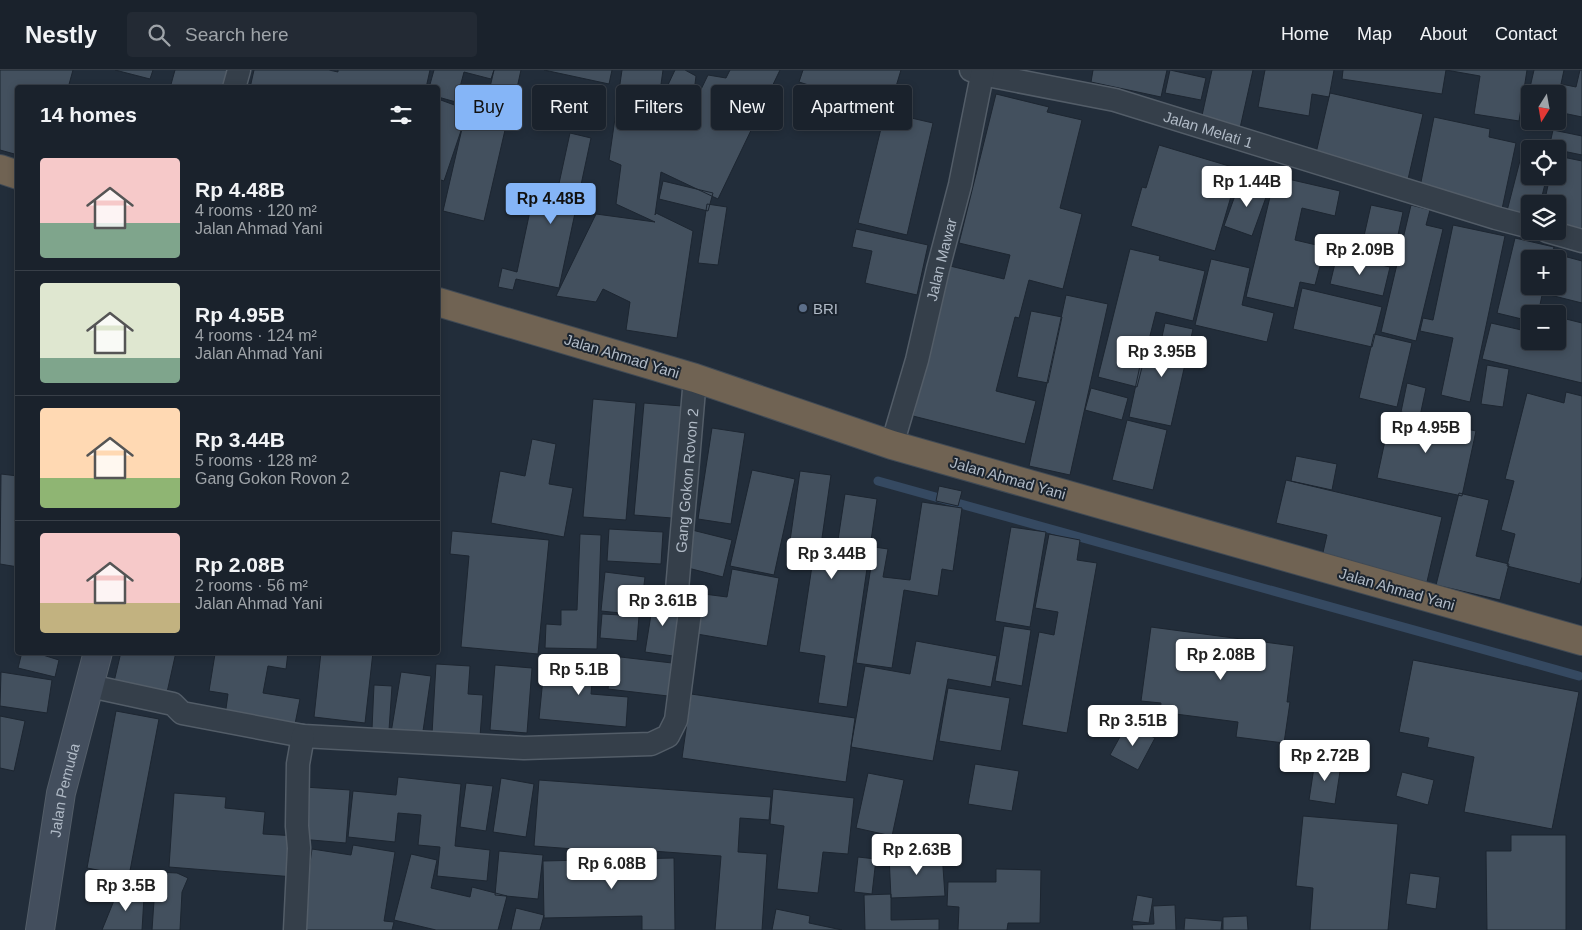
<!DOCTYPE html>
<html lang="en">
<head>
<meta charset="utf-8">
<style>
	:root { --surface:#1a222c; --page:#232a34; --text:#f1f3f6; --muted:#9fa4a9; --line:#383f48; --accent:#85b5f7 }
	body { margin:0; font-family:Helvetica,sans-serif; background:var(--page); color:var(--text); height:100vh; display:flex; flex-direction:column; font-size:19px; white-space:nowrap }
	* { box-sizing:border-box; margin:0 }
	p { font-size:16px; color:var(--muted) }
	.icon { flex:none; width:28px; height:28px; fill:none; stroke:currentColor; stroke-width:2; stroke-linecap:round; stroke-linejoin:round }
	.map { position:relative; flex:1; overflow:hidden }
	.details { position:absolute; left:15px; top:15px; width:425px; height:570px; display:flex; flex-direction:column; background:var(--surface); border-radius:5px; box-shadow:0 2px 8px #0003,0 0 0 1px var(--line) }
	.details>* { flex:none }
	.hud { position:absolute; left:455px; top:15px; width:475px; height:45px; display:flex; gap:10px }
	.needle { width:32px; rotate:191deg }
	.fabs { position:absolute; left:1521px; top:15px; display:grid; gap:10px }
	.fabs a { display:grid; place-items:center; width:45px; height:45px; border-radius:5px; background:var(--surface); box-shadow:0 2px 8px #0003,0 0 0 1px var(--line); font-size:25px }
	.price { position:absolute; translate:-50% -42px; padding:0 11px; border-radius:5px; background:#fff; color:#222; font-size:16px; line-height:32px; filter:drop-shadow(0 1px 2px #0008) }
	.price::after { content:''; position:absolute; left:50%; top:30px; width:15px; height:11px; margin-left:-8px; background:inherit; clip-path:polygon(0 0,100% 0,50% 100%) }
	.price.on { background:var(--accent); color:#111 }
	ul { padding:0; list-style:none }
	li { display:flex; align-items:center; gap:15px; height:125px; padding:0 25px }
	li+li { border-top:1px solid var(--line) }
	li span { display:grid; place-items:center; flex:none; width:140px; height:100px; border-radius:5px; color:#555 }
	li>.icon { margin-inline-start:auto }
	span .icon { width:60px; height:60px; fill:#fffc; stroke-width:1 }
	li b { font-size:21px }
	h2 { display:flex; justify-content:space-between; align-items:center; height:60px; padding:0 25px; font-size:21px }
	.tag { padding:0 18px; border-radius:5px; background:var(--surface); box-shadow:0 2px 8px #0003,0 0 0 1px var(--line); font-size:18px; line-height:45px }
	.tag.on { background:var(--accent); color:#111 }
	header { display:flex; align-items:center; gap:30px; box-sizing:border-box; height:70px; padding:0 25px; background:var(--surface); border-bottom:1px solid var(--line) }
	header strong { font-size:24px }
	nav { display:flex; gap:28px; margin-inline-start:auto; font-size:18px }
	.search { width:350px; height:45px; background:var(--page); display:flex; align-items:center; gap:12px; box-sizing:border-box; padding:0 18px; border-radius:5px; color:var(--muted); font-size:19px }
	.map>svg:first-child { display:block }
	.lines { fill:none; stroke-linecap:round; stroke-linejoin:round }
	.stream { stroke:#354961; stroke-width:9 }
	.building { fill:#43505e; stroke:#1d2631 }
	.street-casing { stroke:#535d68; stroke-width:25 }
	.secondary-casing { stroke:#535d68; stroke-width:30 }
	.highway-casing { stroke:#404a55; stroke-width:30 }
	.street { stroke:#353f4a; stroke-width:22 }
	.secondary { stroke:#434e5d; stroke-width:28 }
	.highway { stroke:#706353; stroke-width:28 }
	.service-dot { fill:#5c6f8a; stroke:#1b242f; stroke-width:2 }
	.labels { text-anchor:middle; dominant-baseline:central; stroke-width:4; stroke-linejoin:round; paint-order:stroke }
	.street-label { font-size:15px; fill:#b0bac6; stroke:#1b242f }
	.poi-label { font-size:15px; fill:#b0bac6; stroke:#1b242f; text-anchor:start }
</style>
</head>
<body>
<header>
<strong>Nestly</strong>
<div class="search"><svg class="icon" aria-label="search" viewBox="0 0 24 24"><circle cx="10" cy="10" r="6"/><path d="M15 15l6 6"/></svg>Search here</div>
<nav><a>Home</a><a>Map</a><a>About</a><a>Contact</a></nav>
</header>
<div class="map">
<svg width="1582" height="860" viewBox="0 0 1582 860">
	<rect width="100%" height="100%" fill="#222d3a"/>
	<g class="lines">
		<path class="stream" d="M878,411l701,195"/>
	</g>
	<path class="building" d="M0,0h73l-5,18h-50v67l-18,-5z
		M115,0h38l-3,9z
		M175,0h53l-5,18h-53z
		M254,0h75l9,2v-2h92l-4,18h-176z
		M434,0h60l-3,9 -27,-7 -8,30 -18,-5v-9h-9z
		M494,0h27l-10,45 -26,-6z
		M544,0h68l-3,14z
		M622,0h41l-5,36 17,-36h10l11,6 -4,32 16,-33 18,3 4,-8h50l-62,129 -57,-27 -6,43 1,-2 37,18 -16,107 -51,-8 4,-28 -27,-13 -7,13 -40,-6 40,-82 59,8 -39,-18 5,-39 -12,-5z
		M803,0h98l-17,56 -39,-12 5,-16 -51,-16z
		M1093,0h74l-6,27 -70,-15z
		M1170,0l36,8 -5,22 -36,-7z
		M1212,0h41l-15,67 -39,-8z
		M1265,0h69l-5,27 -17,-3 -3,22 -51,-9z
		M1343,0h103l-4,24 -100,-15z
		M1446,0h81l-8,51 -45,-7 6,-38z
		M1534,0h30l-3,14 15,3 4,-17h2v47l-24,-5v-18h-28v12l-4,-1z
		M1330,23l93,21 -17,74 -93,-22z
		M996,24l53,13 -2,5 35,8 -22,88 22,6 -19,75 -34,-9 -10,38 -4,-1 -19,74 40,10 -11,43 -112,-28 37,-150 54,13 6,-24 -51,-12z
		M438,29l30,11 -24,71 -6,-2z
		M885,42l48,11 -26,112 -49,-12z
		M1434,47l56,12 -1,8 27,6 -14,66 -83,-17z
		M464,50l41,10 -21,91 -41,-10z
		M1553,60l29,6v19l-24,-5v-1l-9,-1z
		M570,63l21,5 -32,150 -43,-9 -3,11 -15,-3 4,-19 15,4 16,-75 22,5z
		M1159,75l80,24 -24,82 -84,-25 11,-39 4,1z
		M1523,79l7,1v26h17l-7,28h-10v13l-23,-6z
		M1558,86l24,5v75l-24,-5v-27h-14l6,-28h8z
		M1275,106l65,15 -5,25 -33,-8 -7,32 30,7 -10,38 -15,-3 -6,26 -48,-11z
		M1241,109l28,10 -17,47 -28,-10z
		M663,111l50,12 -5,18 -49,-12z
		M707,134l20,3 -9,58 -20,-2z
		M1371,135l32,7 -7,32 -32,-8z
		M1411,135l19,5 -4,15 17,4 -27,112 -35,-9z
		M1453,155l52,11 -35,166 -29,-7 12,-57 -33,-7 3,-13 10,2z
		M856,159l72,16 -11,50 -52,-12 7,-32 -20,-4z
		M1515,168l39,9 -3,12h-21v27h14l-6,28h-8v7l-33,-8z
		M1130,179l30,7 -1,4 46,11 -12,50 -37,-9 -19,75 -39,-10z
		M1556,184l26,7v42l-36,-9 2,-8h10v-27h-3z
		M1337,185l53,12 -7,29 -53,-12z
		M1211,189l39,9 -8,37 32,8 -7,29 -72,-17z
		M1302,218l80,19 -10,40 -79,-18z
		M1066,225l42,9 -38,171 -41,-9z
		M1031,241l31,6 -14,66 -31,-6z
		M1558,247l24,6v60l-100,-24 9,-36 39,9v9h28z
		M1165,253l28,6 -22,97 -42,-9 12,-56 15,4z
		M1374,264l38,9 -15,64 -38,-9z
		M1487,295l22,4 -6,38 -22,-3z
		M1407,313l19,5 -6,28 -19,-4z
		M1091,318l37,10 -6,22 -37,-10z
		M1566,322l16,4v181l-2,7 -73,-18 8,-32 -14,-4 13,-49 -9,-2 22,-86 37,10z
		M593,329l43,4 -10,117 -43,-3z
		M644,333l38,3 -10,112 -38,-3z
		M1391,343l85,18 -14,65 -85,-18z
		M1127,350l40,10 -14,60 -41,-10z
		M712,358l33,5 -14,91 -33,-5z
		M532,369l24,5 -7,40 24,4 -9,49 -73,-14 9,-52 25,5z
		M1296,386l41,8 -5,26 -41,-9z
		M752,400l43,9 -21,96 -44,-9z
		M800,401l31,4 -9,63 16,2 7,-46 32,5 -30,208 -29,-4 7,-47 -26,-4 13,-86 -25,-4z
		M1,404l17,2v91l-18,-3z
		M1286,410l156,37 -16,69 -105,-25 6,-26 -51,-12z
		M939,416l23,5 -4,15 -22,-5z
		M1459,423l30,7 -13,56 33,8 -9,36 -64,-15z
		M922,432l40,6 -9,63 -11,-2 -4,27 -34,-6 -12,78 -36,-5 18,-116 14,2 -5,28 27,3z
		M1011,457l35,5 -16,95 -35,-6z
		M609,459l54,3 -2,32 -54,-3z
		M692,460l40,10 -9,37 -39,-10z
		M452,461l97,9 -11,114 -77,-7 8,-91 -19,-2z
		M580,464l21,1 -4,114 -52,-1 1,-24 15,1v-15h16z
		M1049,464l31,6 -3,20 20,3 -30,170 -45,-8 17,-93 15,3 4,-23 -23,-4z
		M732,499l47,9 -12,68 -70,-12 7,-40 23,3z
		M605,502l40,5 -5,38 -39,-4z
		M654,526l20,3 6,12 -7,45 -28,-4z
		M602,544l37,2 -2,25 -37,-3z
		M1004,556l27,4 -9,56 -27,-5z
		M1151,557l143,19 -7,56h3l-6,41 -48,-6 2,-15 -78,-10 1,-9 -20,-2z
		M916,571l81,15 -6,31 -43,-8 -15,82 -82,-14 14,-81 45,8z
		M22,582h11l26,8 -4,17 -37,-9z
		M121,582h55l-10,45 -53,-11z
		M205,582h83l-2,17 -18,-3 -5,27 37,6 -6,30 -69,-13 3,-22 -19,-3 6,-37z
		M321,582h52l-8,71 -51,-6z
		M558,586l36,3 -3,35 37,3 -2,30 -87,-8 5,-51 13,1z
		M612,586l60,7 -4,33 -60,-7z
		M1413,590l166,32 -27,137 -88,-17 10,-55 -47,-10 2,-9 -30,-6z
		M436,594l34,2 -2,28 15,1 -3,42 -48,-3z
		M495,595l37,3 -5,65 -37,-3z
		M1,602l51,8 -5,33 -47,-7z
		M401,602l30,4 -9,62 -31,-5z
		M374,615l18,1 -3,44 -17,-1z
		M948,618l62,10 -9,53 -62,-10z
		M691,624l164,24 -9,64 -164,-24z
		M116,641l43,8 -30,157 -42,-8z
		M0,646l25,5 -11,50 -14,-3z
		M1127,654l28,14 -17,32 -28,-15z
		M1315,691l26,4 -6,39 -26,-4z
		M975,694l44,7 -7,40 -44,-7z
		M1402,702l32,8 -6,25 -32,-9z
		M868,703l36,7 -12,56 -36,-8z
		M398,707l63,7 -6,62 35,4 -3,31 -50,-5 3,-29 -22,-2 3,-30 -23,-2 -3,29 -47,-5 5,-46 43,4z
		M501,708l33,6 -8,53 -33,-5z
		M539,710l232,17 -2,23 -29,-2 -2,34 29,2 -5,76h-47l6,-74 -69,-5 -1,8 -24,-1 1,-5 -94,-7z
		M466,713l27,3 -7,45 -26,-4z
		M304,717l46,3 -4,53 -46,-4z
		M773,719l81,9 -6,56 -25,-2 -5,41 -41,-4 7,-63 -14,-2z
		M174,723l52,4 -1,11 40,4 -2,22 34,2 -3,41 -125,-10z
		M1303,746l95,8 -10,106h-78l3,-42 -17,-2z
		M1511,765h55v95h-79l-1,-79h25z
		M353,775l42,7 -11,69 10,1 -2,8h-92l12,-81 39,6z
		M499,781l44,4 -5,44 -43,-4z
		M942,783l3,43 -54,2 -2,-43z
		M411,784l26,6 -6,28 39,9 2,-10 35,9 -9,34h-62l-42,-10z
		M858,787l18,2 -4,35 -18,-2z
		M674,788l1,72h-33v-14l-98,2 -1,-57z
		M996,799l45,1 -1,53h-32l-1,7h-49l1,-23 -12,-1 1,-24h48z
		M156,802l21,1 11,5 -6,14 -2,38h-28z
		M1410,803l30,4 -4,32 -30,-5z
		M116,816l28,11 -2,33h-40l13,-32z
		M891,824v26l48,-1v11h-74l-1,-35z
		M1137,825l16,3 -4,25 -17,-2z
		M1175,835l1,25h-43l-1,-5 22,-1 -1,-18z
		M516,838l28,7 -4,15h-29z
		M776,839l34,7 -1,7 33,7h-70z
		M1247,846l1,14h-25v-13z
		M1185,848l37,3 -1,9h-37z"/>
	<g class="lines">
		<g class="street-casing">
			<g id="street">
				<path id="s1" d="M971,0l11,4 133,26 381,118 34,9"/>
				<path d="M234,18l5,-18"/>
				<path d="M1547,161l35,10"/>
				<path id="s2" d="M892,375l25,-85 21,-91 22,-84 23,-115"/>
				<path id="s3" d="M90,616l83,18 9,9 121,23 221,12 127,-4 17,-8 8,-16 15,-116 -15,-2 19,-224"/>
				<path d="M295,860l4,-82 -2,-22 1,-62 5,-28"/>
			</g>
		</g>
		<g class="secondary-casing">
			<g id="secondary">
				<path id="s4" d="M40,860l21,-137 37,-141"/>
			</g>
		</g>
		<g class="highway-casing">
			<path id="highway" d="M0,99l18,6
				M438,232l257,76 197,67 690,196"/>
		</g>
		<use href="#street" class="street"/>
		<use href="#secondary" class="secondary"/>
		<use href="#highway" class="highway"/>
	</g>
	<circle class="service-dot" cx="803" cy="238" r="5"/>
	<g class="labels">
		<g class="street-label">
			<text stroke="none"><textPath href="#s1" startOffset="245">Jalan Melati 1</textPath></text>
			<text stroke="none"><textPath href="#s2" startOffset="192">Jalan Mawar</textPath></text>
			<text transform="translate(622 286) rotate(17)">Jalan Ahmad Yani</text>
			<text transform="translate(1008 408) rotate(16)">Jalan Ahmad Yani</text>
			<text stroke="none"><textPath href="#s3" startOffset="860">Gang Gokon Rovon 2</textPath></text>
			<text transform="translate(1397 519) rotate(16)">Jalan Ahmad Yani</text>
			<text stroke="none"><textPath href="#s4" startOffset="142">Jalan Pemuda</textPath></text>
		</g>
		<g class="poi-label">
			<text x="813" y="238">BRI</text>
		</g>
	</g>
</svg>
<div class="fabs">
<a><svg class="needle" viewBox="-14 -14 28 28"><path d="M0-13l5 13h-10z" fill="#e53935"/><path d="M0 13l5-13h-10z" fill="#9fa4a9"/></svg></a>
<a><svg class="icon" aria-label="locate" viewBox="0 0 24 24"><circle cx="12" cy="12" r="6"/><path d="M12 2v4M12 18v4M2 12h4M18 12h4"/></svg></a>
<a><svg class="icon" aria-label="layers" viewBox="0 0 24 24"><path d="M12 4l9 5-9 5-9-5zM3 14l9 5 9-5"/></svg></a>
<a>+</a>
<a>−</a>
</div>
<b class="price" style="left:1247px;top:138px">Rp 1.44B</b>
<b class="price on" style="left:551px;top:155px">Rp 4.48B</b>
<b class="price" style="left:1360px;top:206px">Rp 2.09B</b>
<b class="price" style="left:1162px;top:308px">Rp 3.95B</b>
<b class="price" style="left:1426px;top:384px">Rp 4.95B</b>
<b class="price" style="left:832px;top:510px">Rp 3.44B</b>
<b class="price" style="left:663px;top:557px">Rp 3.61B</b>
<b class="price" style="left:1221px;top:611px">Rp 2.08B</b>
<b class="price" style="left:579px;top:626px">Rp 5.1B</b>
<b class="price" style="left:1133px;top:677px">Rp 3.51B</b>
<b class="price" style="left:1325px;top:712px">Rp 2.72B</b>
<b class="price" style="left:917px;top:806px">Rp 2.63B</b>
<b class="price" style="left:612px;top:820px">Rp 6.08B</b>
<b class="price" style="left:126px;top:842px">Rp 3.5B</b>
<div class="hud">
<a class="tag on">Buy</a>
<a class="tag">Rent</a>
<a class="tag">Filters</a>
<a class="tag">New</a>
<a class="tag">Apartment</a>
</div>
<section class="details">
<h2>14 homes<svg class="icon" aria-label="filters" viewBox="0 0 24 24"><path d="M4 7h16M4 17h16"/><circle cx="9" cy="7" r="2"/><circle cx="15" cy="17" r="2"/></svg></h2>
<ul>
<li><span style="background:linear-gradient(#f6c9c9 65%,#7fa58c 0)"><svg class="icon" aria-label="home" viewBox="0 0 24 24"><path d="M3 11l9-7 9 7M6 9v11h12V9"/></svg></span><div><b>Rp 4.48B</b><p>4 rooms · 120 m²</p><p>Jalan Ahmad Yani</p></div></li>
<li><span style="background:linear-gradient(#dfe7d0 75%,#7fa58c 0)"><svg class="icon" aria-label="home" viewBox="0 0 24 24"><path d="M3 11l9-7 9 7M6 9v11h12V9"/></svg></span><div><b>Rp 4.95B</b><p>4 rooms · 124 m²</p><p>Jalan Ahmad Yani</p></div></li>
<li><span style="background:linear-gradient(#ffd9b3 70%,#8fb573 0)"><svg class="icon" aria-label="home" viewBox="0 0 24 24"><path d="M3 11l9-7 9 7M6 9v11h12V9"/></svg></span><div><b>Rp 3.44B</b><p>5 rooms · 128 m²</p><p>Gang Gokon Rovon 2</p></div></li>
<li><span style="background:linear-gradient(#f6c9c9 70%,#c2b280 0)"><svg class="icon" aria-label="home" viewBox="0 0 24 24"><path d="M3 11l9-7 9 7M6 9v11h12V9"/></svg></span><div><b>Rp 2.08B</b><p>2 rooms · 56 m²</p><p>Jalan Ahmad Yani</p></div></li>
</ul>
</section>
</div>
</body>
</html>
